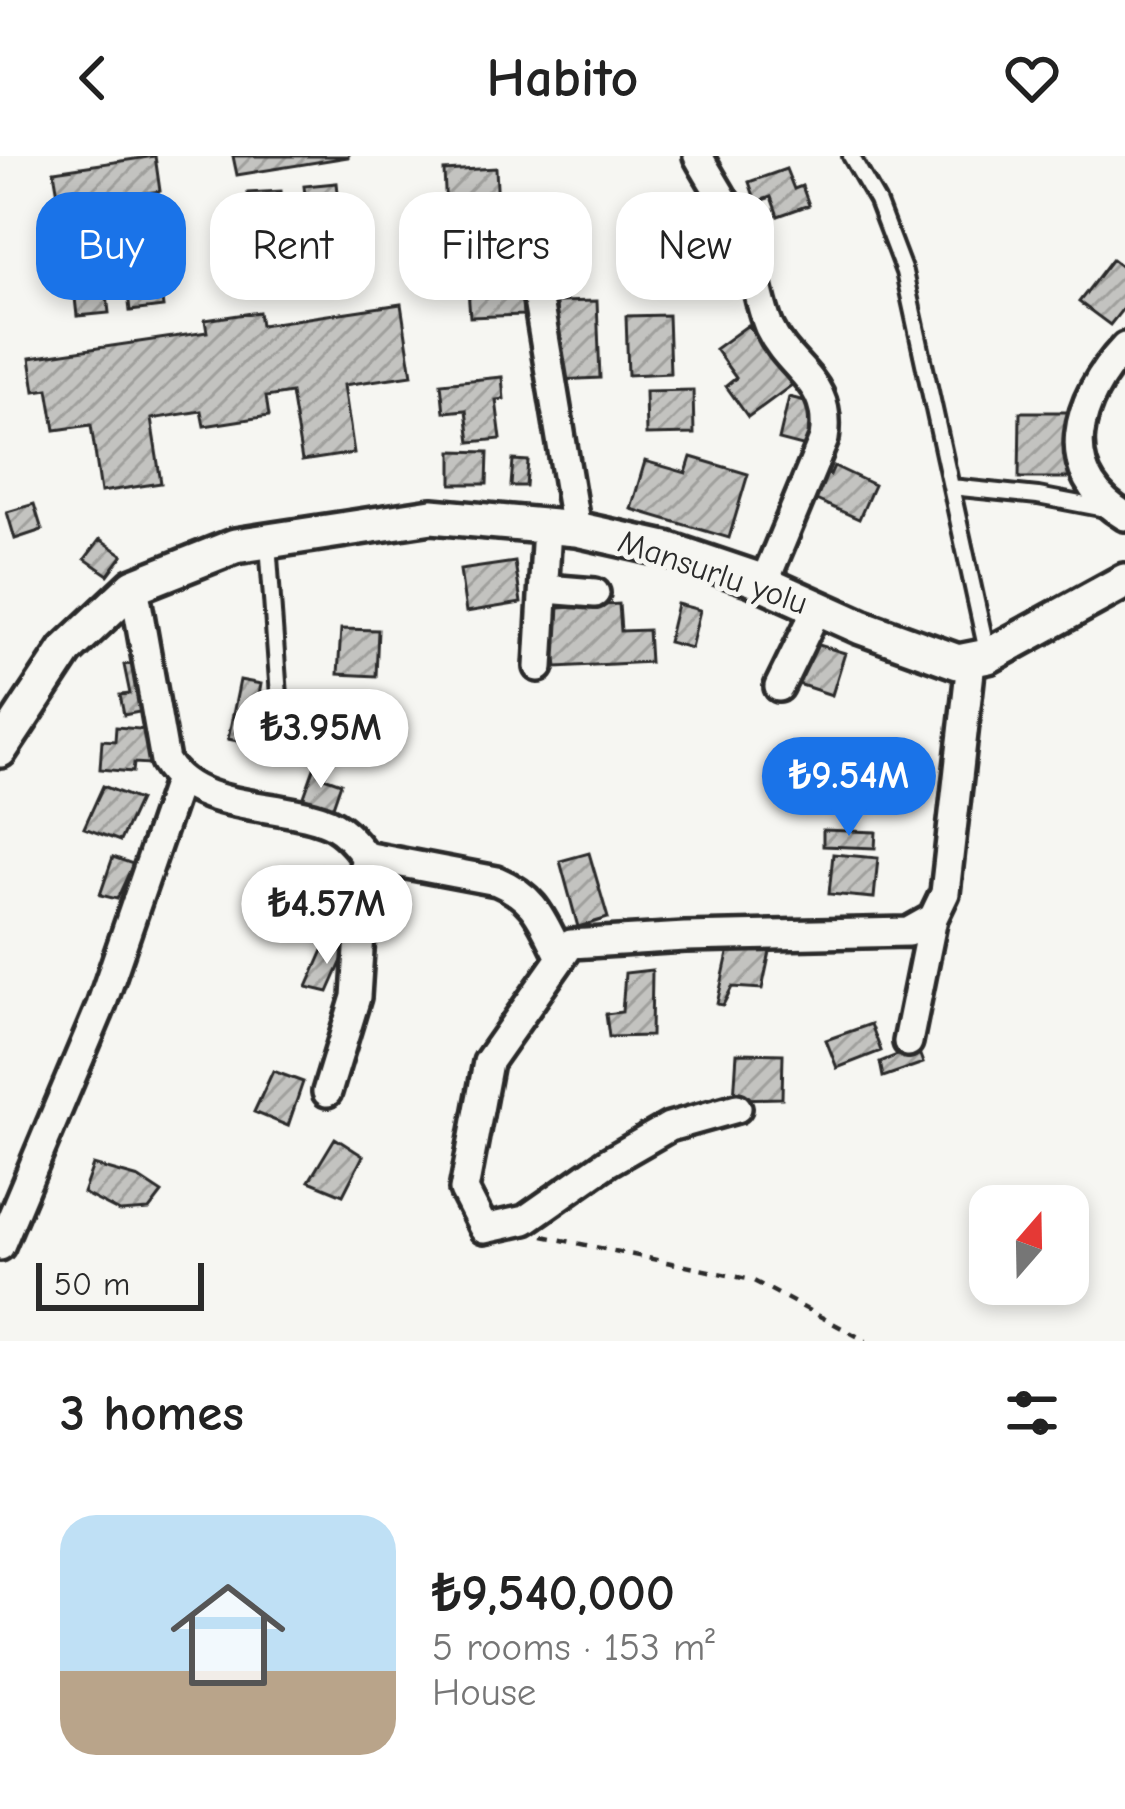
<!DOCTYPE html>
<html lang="en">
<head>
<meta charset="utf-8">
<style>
	:root { --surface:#fff; --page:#f2f2f2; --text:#222; --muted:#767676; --line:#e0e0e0; --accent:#1a73e8 }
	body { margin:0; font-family:"Comic Neue",sans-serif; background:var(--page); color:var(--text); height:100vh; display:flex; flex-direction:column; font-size:45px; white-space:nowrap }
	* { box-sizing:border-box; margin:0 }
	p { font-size:39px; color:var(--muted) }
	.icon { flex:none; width:66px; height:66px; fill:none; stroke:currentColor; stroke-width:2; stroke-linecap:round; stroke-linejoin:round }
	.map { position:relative; height:1185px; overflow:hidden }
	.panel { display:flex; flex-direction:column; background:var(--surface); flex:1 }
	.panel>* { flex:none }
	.guide { position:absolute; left:36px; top:36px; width:1053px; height:108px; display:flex; gap:24px }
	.needle { width:78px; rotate:20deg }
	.fabs { position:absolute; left:969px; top:1029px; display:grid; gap:24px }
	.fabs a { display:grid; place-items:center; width:120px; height:120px; border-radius:24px; background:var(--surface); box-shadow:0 6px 18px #0003; font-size:60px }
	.scale { position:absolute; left:36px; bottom:30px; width:168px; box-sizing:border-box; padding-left:12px; border:6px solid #2b2b2b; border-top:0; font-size:33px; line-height:42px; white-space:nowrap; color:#2b2b2b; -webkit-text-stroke:9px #f6f6f2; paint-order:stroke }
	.price { position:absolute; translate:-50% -102px; padding:0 27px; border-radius:42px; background:#fff; color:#222; font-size:39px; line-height:78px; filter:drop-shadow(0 3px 6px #0008) }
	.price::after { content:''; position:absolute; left:50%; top:72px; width:36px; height:27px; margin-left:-18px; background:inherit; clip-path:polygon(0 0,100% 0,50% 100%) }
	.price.on { background:var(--accent); color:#fff }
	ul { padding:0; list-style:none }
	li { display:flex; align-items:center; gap:36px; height:300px; padding:0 60px }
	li+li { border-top:3px solid var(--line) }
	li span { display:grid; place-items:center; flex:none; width:336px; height:240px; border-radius:36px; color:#555 }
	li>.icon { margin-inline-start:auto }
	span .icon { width:144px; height:144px; fill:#fffc; stroke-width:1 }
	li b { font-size:51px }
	h2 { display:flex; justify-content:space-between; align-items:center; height:144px; padding:0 60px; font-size:51px }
	.tag { padding:0 42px; border-radius:36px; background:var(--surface); box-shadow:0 6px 18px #0003; font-size:42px; line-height:108px }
	.tag.on { background:var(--accent); color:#fff }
	header { display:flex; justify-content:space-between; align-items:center; height:156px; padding:0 60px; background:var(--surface); font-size:54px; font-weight:700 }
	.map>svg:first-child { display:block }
	.building { fill:url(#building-hatch); stroke:#2b2b2b; stroke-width:3 }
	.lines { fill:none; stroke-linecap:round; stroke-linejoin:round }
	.service-casing { stroke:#2b2b2b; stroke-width:22 }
	.minor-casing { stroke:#2b2b2b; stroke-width:36 }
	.tertiary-casing { stroke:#2b2b2b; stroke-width:42 }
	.path { stroke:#2b2b2b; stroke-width:4.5; stroke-dasharray:9 9; stroke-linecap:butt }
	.service { stroke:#f6f6f2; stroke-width:14 }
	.minor { stroke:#f6f6f2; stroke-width:27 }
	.tertiary { stroke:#f6f6f2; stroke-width:33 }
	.labels { text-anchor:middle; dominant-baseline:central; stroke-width:10; stroke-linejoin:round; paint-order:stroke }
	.street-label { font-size:33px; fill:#2b2b2b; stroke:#f6f6f2 }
</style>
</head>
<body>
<header><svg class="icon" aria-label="back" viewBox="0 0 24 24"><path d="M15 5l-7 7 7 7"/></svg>Habito<svg class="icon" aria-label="heart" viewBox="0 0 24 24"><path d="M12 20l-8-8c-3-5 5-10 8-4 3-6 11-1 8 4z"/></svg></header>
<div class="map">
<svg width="1125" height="1185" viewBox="0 0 1125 1185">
	<defs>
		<pattern id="building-hatch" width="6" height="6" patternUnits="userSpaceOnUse" patternTransform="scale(3)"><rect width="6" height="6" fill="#c3c3c0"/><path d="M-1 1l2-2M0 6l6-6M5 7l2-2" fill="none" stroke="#9f9f9c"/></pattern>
	</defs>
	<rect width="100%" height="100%" fill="#f6f6f2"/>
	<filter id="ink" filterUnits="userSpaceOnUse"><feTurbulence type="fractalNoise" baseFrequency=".00833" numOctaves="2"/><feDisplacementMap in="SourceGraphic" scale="24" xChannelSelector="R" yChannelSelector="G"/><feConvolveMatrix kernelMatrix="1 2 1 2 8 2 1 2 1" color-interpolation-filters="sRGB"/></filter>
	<g filter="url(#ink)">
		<path class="building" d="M155,0l5,35 -100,15 -6,-35z
			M233,0h115v1l-111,18z
			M496,12l2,40 -52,2 -2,-39z
			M786,13l8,20 8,-3 7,19 -31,11 -7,-19 -15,5 -7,-20z
			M337,27l10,93 -33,4 -10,-94z
			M281,35l7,94 -32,3 -8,-95z
			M151,57l12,94 -33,4 -11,-94z
			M99,65l10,92 -32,3 -10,-92z
			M742,88l5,38 -38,5 -5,-38z
			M1112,103l13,10v37l-15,19 -31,-23z
			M521,118l2,41 -53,2 -3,-41z
			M597,145l3,77 -42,2 -2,-78z
			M401,148l11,71 -68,10 10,68 -52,8 -11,-68 -25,4 3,19 -65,10 -3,-15 -50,8 10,64 -60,9 -10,-67 -36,5 -7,-41 -13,2 -5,-33 177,-26 -2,-12 54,-8 2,13z
			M668,159l2,58 -42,2 -2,-59z
			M748,169l44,60 -44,32 -22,-31 10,-8 -21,-29z
			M502,221l2,22 -8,1 5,39 -31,3 -4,-32 -22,2 -3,-29z
			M693,234l1,44 -48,1 -1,-44z
			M789,241l28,7 -11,43 -27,-7z
			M1020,256h56l-1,66h-56z
			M452,295l36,1 -1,32h-35z
			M691,301l57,17 -19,64 -98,-29 14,-48 41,12z
			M513,304l15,1 -2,25h-15z
			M834,310l40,19 -15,34 -45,-20 12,-26 4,2z
			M34,348l8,26 -27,9 -8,-27z
			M100,383l23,16 -15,20 -23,-16z
			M515,406l6,41 -55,9 -6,-42z
			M619,448l2,27 27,-1 2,32 -93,5 -2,-16h-7l-3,-42z
			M677,448l23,6 -9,38 -23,-6z
			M341,473l37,1 -2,46 -38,-2z
			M809,486l36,11 -13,42 -37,-12z
			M144,505l10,48 -30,6 -4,-20 10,-1 -6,-29z
			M240,524l21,4 -3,17 37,8 -8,42 -59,-12z
			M359,556l20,1 -1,42 -29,-1 1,-25 9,1z
			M116,571l36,3 -2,34 -16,-1 -1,9 -33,-3 2,-29 13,1z
			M316,607l12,4 -4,10 17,6 -11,32 -29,-10z
			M103,630l36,14 -19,41 -36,-13z
			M823,674l53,2 -1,16 -52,-2z
			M589,697l19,65 -30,9 -18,-66z
			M833,698l45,4 -4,40 -45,-4z
			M113,701l20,7 -16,35 -17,-4z
			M321,709l16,25 -29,25 -25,-19z
			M328,783l19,10 -19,43 -21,-5z
			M730,788l41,3 -9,42 -30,-2 -9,18 -6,-1z
			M652,814l-1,66 -42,1 -3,-23 16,-2 3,-39z
			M871,868l10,27 -44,17 -11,-28z
			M917,891l6,16 -40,14 -3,-15z
			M737,897l46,1 -1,44 -48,1z
			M273,915l30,11 -15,44 -34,-14z
			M335,982l28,18 -20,39 -34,-14z
			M93,1009l46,13 23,15 -13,17 -29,2 -37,-19z"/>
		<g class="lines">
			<g class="service-casing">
				<path id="service" d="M851,0l26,45 27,71 84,384
					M951,331l87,9 68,13
					M268,387l11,153"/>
			</g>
			<g class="minor-casing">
				<path id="minor" d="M698,0c16,29 37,59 49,90 9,26 11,55 22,81 21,45 64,53 55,112l-60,144
					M526,72l50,301
					M1125,191c-49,52 -72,126 0,169
					M134,430l31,175c30,50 108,41 157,59 19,6 32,21 43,36l-9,141 -29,95
					M546,433l49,4
					M539,511l8,-140
					M779,531l39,-80
					M365,700l132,25c40,17 45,40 64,76
					M908,886l25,-124
					M737,952l-68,19 -61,35 -83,58 -41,9 -20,-39 24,-128 83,-118 114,-7 223,-5 25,-14 12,-25 26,-231
					M0,1090l101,-240 78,-227"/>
			</g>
			<g class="tertiary-casing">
				<path id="tertiary" d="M0,594l66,-100 68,-64 101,-40 197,-30 144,13 90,20 86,29 109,49 97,35 30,-6 137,-75"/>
			</g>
			<path class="path" d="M543,1080l209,44 114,61"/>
			<use href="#service" class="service"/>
			<use href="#minor" class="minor"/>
			<use href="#tertiary" class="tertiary"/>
		</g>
	</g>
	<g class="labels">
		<g class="street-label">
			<text transform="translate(713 416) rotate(19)">Mansurlu yolu</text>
		</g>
	</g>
</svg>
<div class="fabs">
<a><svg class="needle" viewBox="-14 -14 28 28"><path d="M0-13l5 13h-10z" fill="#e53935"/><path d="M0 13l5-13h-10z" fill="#767676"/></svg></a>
</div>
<div class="scale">50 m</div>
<b class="price" style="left:321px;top:635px">₺3.95M</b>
<b class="price on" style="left:849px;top:683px">₺9.54M</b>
<b class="price" style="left:327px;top:811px">₺4.57M</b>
<div class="guide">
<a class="tag on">Buy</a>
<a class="tag">Rent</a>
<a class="tag">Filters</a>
<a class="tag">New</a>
</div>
</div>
<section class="panel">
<h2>3 homes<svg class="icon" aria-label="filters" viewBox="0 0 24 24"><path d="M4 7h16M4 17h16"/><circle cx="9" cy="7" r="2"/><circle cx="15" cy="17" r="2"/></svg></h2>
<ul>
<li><span style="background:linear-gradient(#bfe0f5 65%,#b9a48a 0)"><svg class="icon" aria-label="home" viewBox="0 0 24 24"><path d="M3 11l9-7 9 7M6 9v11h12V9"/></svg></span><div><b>₺9,540,000</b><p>5 rooms · 153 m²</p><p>House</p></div></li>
</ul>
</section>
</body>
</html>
